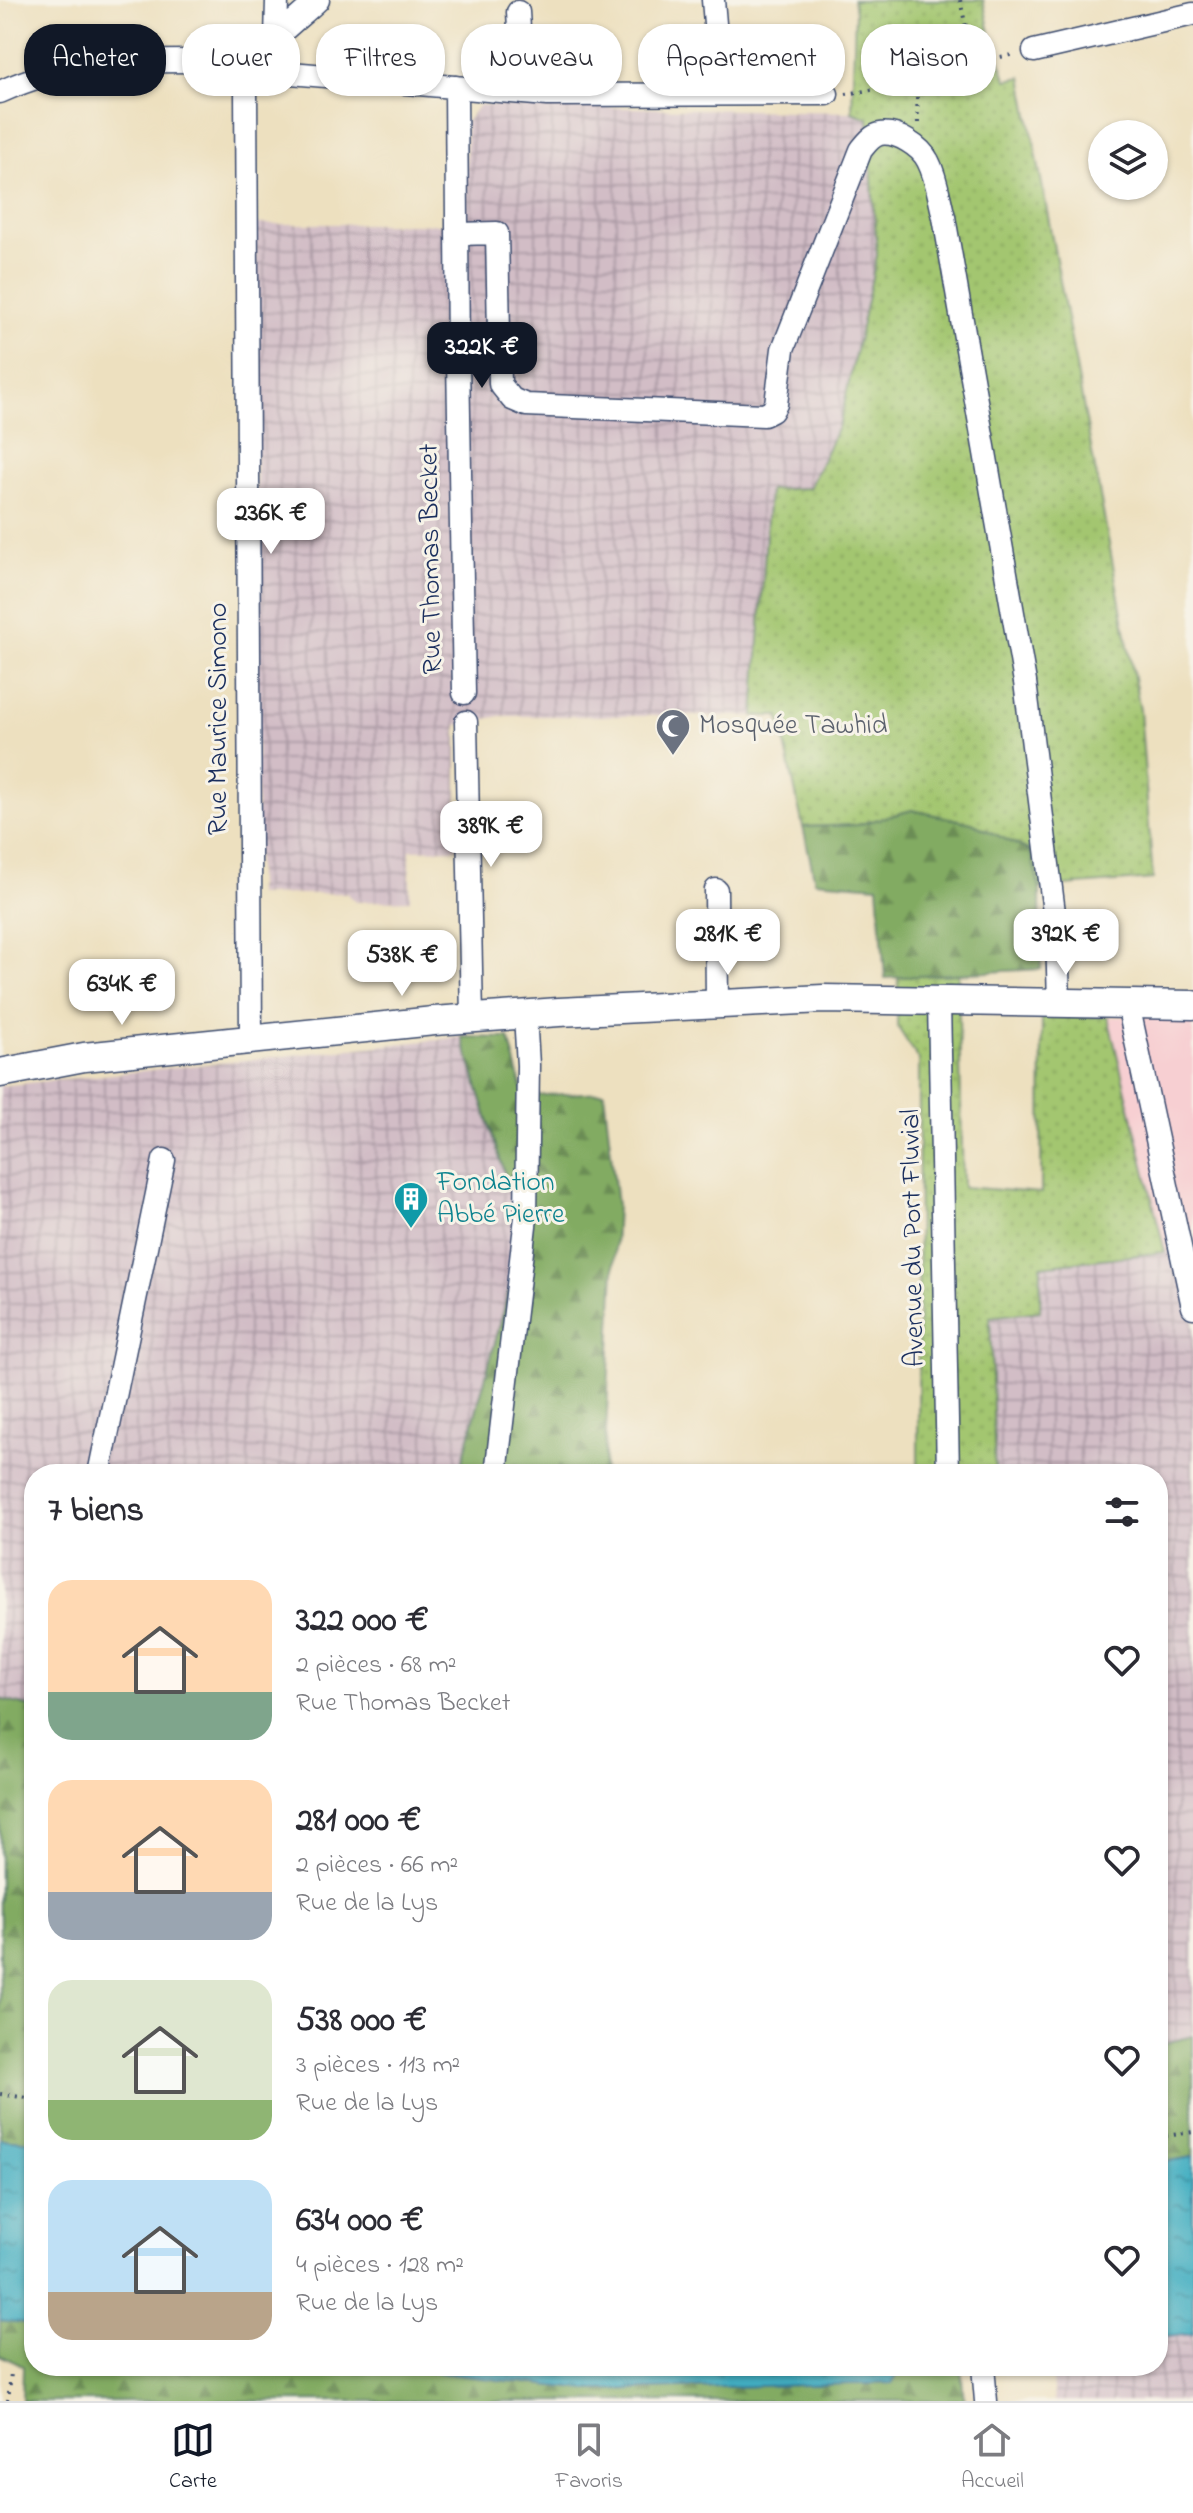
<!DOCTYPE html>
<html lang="fr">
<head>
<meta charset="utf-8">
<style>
	:root { --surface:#fff; --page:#f7f7f7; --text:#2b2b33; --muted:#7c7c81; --line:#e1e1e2; --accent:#111827 }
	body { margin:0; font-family:"Indie Flower",sans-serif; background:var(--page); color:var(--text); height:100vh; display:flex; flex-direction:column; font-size:30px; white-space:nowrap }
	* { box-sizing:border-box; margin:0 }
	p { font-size:26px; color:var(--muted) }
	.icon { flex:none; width:44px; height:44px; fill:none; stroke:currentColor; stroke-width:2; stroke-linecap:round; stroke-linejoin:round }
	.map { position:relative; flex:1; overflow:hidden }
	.drawer { position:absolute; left:24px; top:1464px; width:1144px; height:912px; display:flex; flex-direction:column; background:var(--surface); border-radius:32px; box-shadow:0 2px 6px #0004 }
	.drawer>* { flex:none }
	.guide { position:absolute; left:24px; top:24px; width:1146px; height:72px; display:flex; gap:16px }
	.fabs { position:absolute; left:1088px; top:120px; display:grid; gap:16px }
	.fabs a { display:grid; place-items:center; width:80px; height:80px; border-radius:50%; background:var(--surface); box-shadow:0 2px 6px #0004; font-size:40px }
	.price { position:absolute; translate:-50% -68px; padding:0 18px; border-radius:16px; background:#fff; color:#222; font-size:26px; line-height:52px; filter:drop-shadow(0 2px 4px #0008) }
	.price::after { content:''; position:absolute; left:50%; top:48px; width:24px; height:18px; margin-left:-12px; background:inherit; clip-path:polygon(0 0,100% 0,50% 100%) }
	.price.on { background:var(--accent); color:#fff }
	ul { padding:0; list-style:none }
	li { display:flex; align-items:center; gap:24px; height:200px; padding:0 24px }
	li span { display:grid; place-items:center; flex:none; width:224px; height:160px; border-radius:24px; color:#555 }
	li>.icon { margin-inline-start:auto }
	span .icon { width:96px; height:96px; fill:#fffc; stroke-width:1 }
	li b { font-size:34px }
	h2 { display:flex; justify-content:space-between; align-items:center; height:96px; padding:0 24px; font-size:34px }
	.pill { padding:0 28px; border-radius:32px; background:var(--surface); box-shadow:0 2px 6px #0004; font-size:28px; line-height:72px }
	.pill.on { background:var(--accent); color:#fff }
	.menu { display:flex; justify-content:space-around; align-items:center; height:112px; border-top:2px solid var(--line); background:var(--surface); font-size:22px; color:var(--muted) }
	.menu a { display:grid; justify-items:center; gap:4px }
	.menu .on { color:var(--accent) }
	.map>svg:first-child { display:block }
	.built { fill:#f7cfd2 }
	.industrial { fill:url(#industrial-grid) }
	.grass { fill:url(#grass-dots); stroke:#5f7a66; stroke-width:2 }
	.forest { fill:url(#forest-firs); stroke:#4e6d60; stroke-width:2 }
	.water { fill:url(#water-ripples); stroke:#2e6e90; stroke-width:2 }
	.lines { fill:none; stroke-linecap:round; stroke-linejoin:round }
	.minor-casing { stroke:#3a4a6d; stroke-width:25 }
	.major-casing { stroke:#3a4a6d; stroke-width:31 }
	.path { stroke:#3a4a6d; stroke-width:4; stroke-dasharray:2 6; stroke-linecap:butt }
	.minor { stroke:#fff; stroke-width:22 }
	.major { stroke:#fff; stroke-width:28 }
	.labels { text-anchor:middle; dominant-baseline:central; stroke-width:6; stroke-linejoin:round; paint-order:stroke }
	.street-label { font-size:28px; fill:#1b2f5e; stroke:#f7f3e8 }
	.worship-label { font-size:28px; fill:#5b616d; stroke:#f7f3e8; text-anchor:start }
	.culture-label { font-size:28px; fill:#0d838f; stroke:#f7f3e8; text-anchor:start }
</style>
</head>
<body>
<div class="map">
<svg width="1193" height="2401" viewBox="0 0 1193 2401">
	<defs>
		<pattern id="industrial-grid" width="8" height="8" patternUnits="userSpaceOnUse" patternTransform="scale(2)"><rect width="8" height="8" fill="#d2bdc6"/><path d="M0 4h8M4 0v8" fill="none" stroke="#aa9aa4"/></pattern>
		<pattern id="grass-dots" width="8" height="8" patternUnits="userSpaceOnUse" patternTransform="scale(2)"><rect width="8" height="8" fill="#a3c66f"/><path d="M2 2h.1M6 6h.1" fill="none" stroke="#8caa63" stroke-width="1.8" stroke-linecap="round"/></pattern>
		<pattern id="forest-firs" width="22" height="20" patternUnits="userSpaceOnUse" patternTransform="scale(2)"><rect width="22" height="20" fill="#82ab62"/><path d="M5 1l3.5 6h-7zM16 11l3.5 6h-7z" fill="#6a8c54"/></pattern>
		<pattern id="water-ripples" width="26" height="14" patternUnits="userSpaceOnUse" patternTransform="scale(2)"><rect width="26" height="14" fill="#42aec1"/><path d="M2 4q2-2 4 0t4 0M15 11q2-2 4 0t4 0" fill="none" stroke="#368ea0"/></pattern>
	</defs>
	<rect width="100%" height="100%" fill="#f7f3e8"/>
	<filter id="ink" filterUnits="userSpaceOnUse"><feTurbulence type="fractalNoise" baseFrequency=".0125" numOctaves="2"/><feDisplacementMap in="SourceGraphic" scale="16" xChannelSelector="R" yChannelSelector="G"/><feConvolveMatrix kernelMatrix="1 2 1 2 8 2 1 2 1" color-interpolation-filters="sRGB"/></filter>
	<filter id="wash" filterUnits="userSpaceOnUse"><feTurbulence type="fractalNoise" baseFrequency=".006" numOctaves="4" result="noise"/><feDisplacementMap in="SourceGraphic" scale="32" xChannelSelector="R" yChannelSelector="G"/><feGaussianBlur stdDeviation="1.8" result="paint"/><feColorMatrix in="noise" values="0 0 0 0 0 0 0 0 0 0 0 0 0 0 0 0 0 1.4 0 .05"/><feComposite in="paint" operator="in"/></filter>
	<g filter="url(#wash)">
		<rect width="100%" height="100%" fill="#ede0bf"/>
		<path class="built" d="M1193,1016v233l-28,3 -57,-235z"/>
		<path class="industrial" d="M479,105l373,7 16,6 9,137 -37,168 -31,66 -40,2 -15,225h-254l-43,9v124l-47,1v50l-54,2 -10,-9 -89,2 -1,-671h188l23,-5 -1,-97z
			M462,1037l62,199 -65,238h-425v234l-34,-9v-613z
			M1193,1249v787l-35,9v-571h-163l-5,-157 50,-6v-45z
			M1193,2334v67h-139l-3,-35h107v-28z"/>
		<path class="grass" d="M853,0h130l9,42 15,38 15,-3 118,633 13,169 -113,9 -10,-37 -118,-41 -55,15 -54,2 -24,-111h-25l15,-226 40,-2 31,-65 37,-168 -9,-137 -16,-6 3,-101z
			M958,974l5,213 78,6 1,-176h66l57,235 -124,14 -1,45 -50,6 5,157h-77l1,-414 -22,-34 1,-49z"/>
		<path class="forest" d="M912,810l60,13 58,28 10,37 1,81 -156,9 -7,-92 -63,-5 -12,-54 54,-2z
			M462,1037l47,1 15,58 80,-4 13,113 -13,269h-145l65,-238z
			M0,1699l34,9v434l-34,-3z
			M1193,2036v121l-35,6v-118z
			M0,2320l34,4v42h347l208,24 302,-7 11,-17h59l3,35h-942l1,-35 -23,-11z"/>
		<path class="water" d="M0,2139l34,3v182l-34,-4z
			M1193,2157v177l-35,4v-175z
			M381,2366h521l-10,17 -303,7z"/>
	</g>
	<g filter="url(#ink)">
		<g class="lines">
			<g class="minor-casing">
				<path id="minor" d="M713,0l8,94
					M518,12l5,81
					M276,38l1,-38
					M1034,51l159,-37
					M456,87l2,273 6,333
					M0,92c68,-31 121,-31 194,-31 19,0 44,-3 62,2 8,2 15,6 23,9l268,23 280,-1
					M457,234l40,-1 3,151 12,15 14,6 238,10 8,-4 4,-7 7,-55 78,-199c5,-6 10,-14 19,-16 17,-3 41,13 48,27 9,17 11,38 16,56l81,465 32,254 2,67
					M466,722l6,296
					M716,890l1,113
					M939,1001l9,473
					M1128,1004l65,303
					M251,1040l-5,-953c7,-38 46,-62 72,-87
					M99,1474l65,-314
					M496,1474l30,-257 2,-152 -3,-50
					M983,2366l3,35"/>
			</g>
			<g class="major-casing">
				<path id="major" d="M0,1073l84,-16 350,-36 125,-9 264,-13 370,6"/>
			</g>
			<path class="path" d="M960,0l14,63
				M916,73l2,50
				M846,94l37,-6 33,-15 100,-19
				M0,2094l34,5
				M1158,2137l35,-5
				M8,2401l3,-28"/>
			<use href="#minor" class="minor"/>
			<use href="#major" class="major"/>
		</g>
	</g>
	<defs>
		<g id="mosque-pin" transform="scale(1.8)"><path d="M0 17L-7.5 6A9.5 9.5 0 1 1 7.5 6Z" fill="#6b7280" stroke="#f7f3e8"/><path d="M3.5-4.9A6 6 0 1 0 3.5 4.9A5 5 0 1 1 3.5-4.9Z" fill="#fff"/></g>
		<g id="building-pin" transform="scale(1.8)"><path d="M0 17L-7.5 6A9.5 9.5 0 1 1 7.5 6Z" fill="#0f9aa8" stroke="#f7f3e8"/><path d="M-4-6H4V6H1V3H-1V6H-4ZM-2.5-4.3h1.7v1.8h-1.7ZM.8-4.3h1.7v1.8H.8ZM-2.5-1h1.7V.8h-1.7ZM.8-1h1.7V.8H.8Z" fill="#fff"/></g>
	</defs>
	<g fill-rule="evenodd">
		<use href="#mosque-pin" x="673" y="726"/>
		<use href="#building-pin" x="411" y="1199"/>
	</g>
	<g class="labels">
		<g class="street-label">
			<text transform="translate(432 559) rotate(-91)">Rue Thomas Becket</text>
			<text transform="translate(219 719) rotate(-90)">Rue Maurice Simono</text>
			<text transform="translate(914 1238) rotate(-91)">Avenue du Port Fluvial</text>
		</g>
		<g class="worship-label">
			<text x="699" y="726">Mosquée Tawhid</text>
		</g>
		<g class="culture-label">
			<text x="437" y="1183">Fondation<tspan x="437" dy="32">Abbé Pierre</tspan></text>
		</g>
	</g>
</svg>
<div class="fabs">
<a><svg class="icon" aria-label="layers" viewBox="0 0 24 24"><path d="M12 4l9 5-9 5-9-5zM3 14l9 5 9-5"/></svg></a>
</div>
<b class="price on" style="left:482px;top:390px">322K €</b>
<b class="price" style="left:271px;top:556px">236K €</b>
<b class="price" style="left:491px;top:869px">389K €</b>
<b class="price" style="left:728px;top:977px">281K €</b>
<b class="price" style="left:1066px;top:977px">392K €</b>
<b class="price" style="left:402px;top:998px">538K €</b>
<b class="price" style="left:122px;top:1027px">634K €</b>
<div class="guide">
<a class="pill on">Acheter</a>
<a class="pill">Louer</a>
<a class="pill">Filtres</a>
<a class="pill">Nouveau</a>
<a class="pill">Appartement</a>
<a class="pill">Maison</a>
</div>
<section class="drawer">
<h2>7 biens<svg class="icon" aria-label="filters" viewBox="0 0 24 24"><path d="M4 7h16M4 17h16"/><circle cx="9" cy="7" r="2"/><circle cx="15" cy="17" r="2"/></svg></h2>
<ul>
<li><span style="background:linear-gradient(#ffd9b3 70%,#7fa58c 0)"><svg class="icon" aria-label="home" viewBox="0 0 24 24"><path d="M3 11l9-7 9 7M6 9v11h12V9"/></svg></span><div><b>322 000 €</b><p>2 pièces · 68 m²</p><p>Rue Thomas Becket</p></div><svg class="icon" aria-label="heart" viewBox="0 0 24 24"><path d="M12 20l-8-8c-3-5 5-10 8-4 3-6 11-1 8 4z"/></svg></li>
<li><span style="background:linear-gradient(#ffd9b3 70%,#9aa5b1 0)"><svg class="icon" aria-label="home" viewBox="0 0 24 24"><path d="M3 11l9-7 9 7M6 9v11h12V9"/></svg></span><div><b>281 000 €</b><p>2 pièces · 66 m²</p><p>Rue de la Lys</p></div><svg class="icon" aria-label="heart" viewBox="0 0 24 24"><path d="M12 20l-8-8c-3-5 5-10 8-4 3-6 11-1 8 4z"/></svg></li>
<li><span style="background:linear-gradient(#dfe7d0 75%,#8fb573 0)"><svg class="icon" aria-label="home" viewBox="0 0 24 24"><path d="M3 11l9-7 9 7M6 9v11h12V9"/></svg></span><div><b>538 000 €</b><p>3 pièces · 113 m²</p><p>Rue de la Lys</p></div><svg class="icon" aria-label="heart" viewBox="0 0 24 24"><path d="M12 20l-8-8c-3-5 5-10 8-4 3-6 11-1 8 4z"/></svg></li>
<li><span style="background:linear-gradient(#bfe0f5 70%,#b9a48a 0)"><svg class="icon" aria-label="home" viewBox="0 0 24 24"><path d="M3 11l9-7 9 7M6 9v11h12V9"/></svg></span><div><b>634 000 €</b><p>4 pièces · 128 m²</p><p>Rue de la Lys</p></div><svg class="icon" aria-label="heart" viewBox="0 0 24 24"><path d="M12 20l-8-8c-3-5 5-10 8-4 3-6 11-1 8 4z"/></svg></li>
</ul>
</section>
</div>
<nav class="menu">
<a class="on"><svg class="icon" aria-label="map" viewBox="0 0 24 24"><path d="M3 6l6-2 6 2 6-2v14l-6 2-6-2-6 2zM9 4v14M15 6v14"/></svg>Carte</a>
<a><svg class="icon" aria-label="saved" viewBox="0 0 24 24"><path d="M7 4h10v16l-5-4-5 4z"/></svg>Favoris</a>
<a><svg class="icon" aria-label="home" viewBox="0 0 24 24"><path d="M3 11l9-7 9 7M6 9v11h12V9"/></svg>Accueil</a>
</nav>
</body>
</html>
